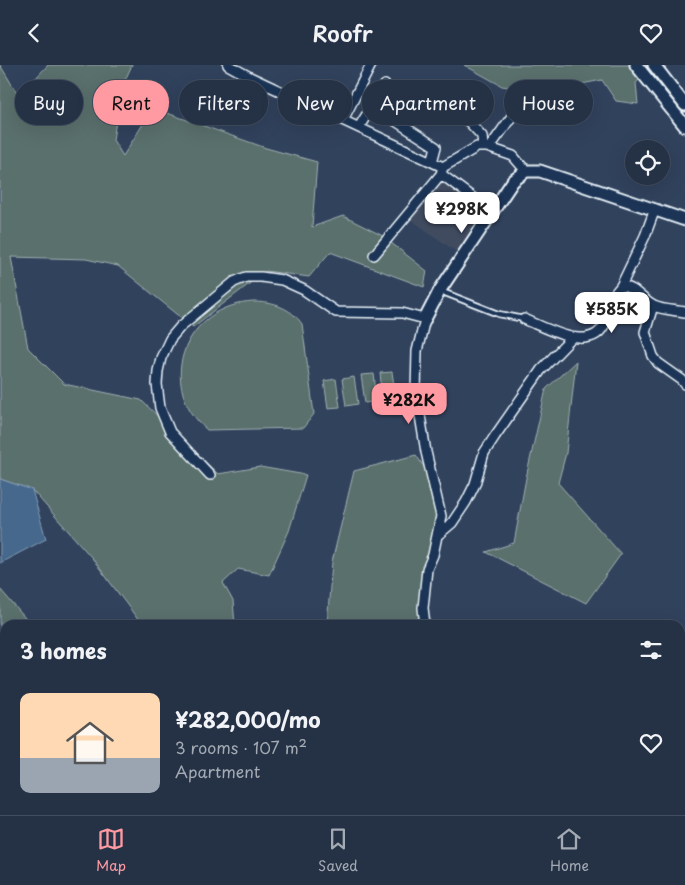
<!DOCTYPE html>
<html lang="en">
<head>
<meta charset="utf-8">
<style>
	:root { --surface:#253246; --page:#313e51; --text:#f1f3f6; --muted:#a3aab3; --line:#424d5f; --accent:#ff9aa2 }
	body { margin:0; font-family:"Playpen Sans",sans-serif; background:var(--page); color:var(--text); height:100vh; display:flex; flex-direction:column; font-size:19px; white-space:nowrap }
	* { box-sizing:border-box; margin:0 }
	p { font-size:16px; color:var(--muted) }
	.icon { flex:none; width:28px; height:28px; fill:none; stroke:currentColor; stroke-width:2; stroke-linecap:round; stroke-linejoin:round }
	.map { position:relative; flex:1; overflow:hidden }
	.details { position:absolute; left:0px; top:555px; width:685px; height:195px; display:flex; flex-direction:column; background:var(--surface); border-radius:15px 15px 0 0; box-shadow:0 5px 20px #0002,0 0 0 1px var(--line) }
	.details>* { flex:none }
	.top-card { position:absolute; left:15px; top:15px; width:655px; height:45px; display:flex; gap:10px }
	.buttons { position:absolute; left:625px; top:75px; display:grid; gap:10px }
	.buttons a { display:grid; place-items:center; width:45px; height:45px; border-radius:50%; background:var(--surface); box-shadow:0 5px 20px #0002,0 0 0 1px var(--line); font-size:25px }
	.price { position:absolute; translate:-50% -42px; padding:0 11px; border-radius:10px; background:#fff; color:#222; font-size:16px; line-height:32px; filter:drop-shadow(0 1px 2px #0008) }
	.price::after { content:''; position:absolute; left:50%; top:30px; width:15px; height:11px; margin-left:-8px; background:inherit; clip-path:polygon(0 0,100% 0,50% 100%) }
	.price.on { background:var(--accent); color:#111 }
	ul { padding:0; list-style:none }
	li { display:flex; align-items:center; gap:15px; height:125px; padding:0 20px }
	li span { display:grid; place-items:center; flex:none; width:140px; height:100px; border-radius:10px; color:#555 }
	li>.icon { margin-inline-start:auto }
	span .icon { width:60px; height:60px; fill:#fffc; stroke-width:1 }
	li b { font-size:21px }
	h2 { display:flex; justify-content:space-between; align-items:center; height:60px; padding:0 20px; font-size:21px }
	.chip { padding:0 18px; border-radius:22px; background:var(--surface); box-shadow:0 5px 20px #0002,0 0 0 1px var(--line); font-size:18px; line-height:45px }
	.chip.on { background:var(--accent); color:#111 }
	header { display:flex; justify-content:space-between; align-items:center; height:65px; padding:0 20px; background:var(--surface); font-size:22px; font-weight:600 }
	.tab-bar { display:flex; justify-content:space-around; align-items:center; height:70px; border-top:1px solid var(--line); background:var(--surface); font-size:14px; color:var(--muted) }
	.tab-bar a { display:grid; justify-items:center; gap:2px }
	.tab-bar .on { color:var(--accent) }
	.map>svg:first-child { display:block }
	.built { fill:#3f4c61 }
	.green { fill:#5a706c; stroke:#a1b0b2 }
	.water { fill:#45678c; stroke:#869eb7 }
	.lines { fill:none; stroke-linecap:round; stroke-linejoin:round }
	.service-casing { stroke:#e8f1f8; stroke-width:8 }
	.minor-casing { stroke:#e8f1f8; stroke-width:12 }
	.tertiary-casing { stroke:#e8f1f8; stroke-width:15 }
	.service { stroke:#1d3557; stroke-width:4.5 }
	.minor { stroke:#1d3557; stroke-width:9 }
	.tertiary { stroke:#1d3557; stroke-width:11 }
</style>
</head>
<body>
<header><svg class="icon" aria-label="back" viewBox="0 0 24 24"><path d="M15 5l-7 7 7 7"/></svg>Roofr<svg class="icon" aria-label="heart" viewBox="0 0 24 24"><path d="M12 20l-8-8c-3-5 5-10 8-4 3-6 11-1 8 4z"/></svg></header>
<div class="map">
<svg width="685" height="750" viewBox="0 0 685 750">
	<rect width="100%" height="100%" fill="#31425d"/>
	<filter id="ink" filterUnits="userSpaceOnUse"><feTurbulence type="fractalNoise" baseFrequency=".02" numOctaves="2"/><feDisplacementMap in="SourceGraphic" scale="10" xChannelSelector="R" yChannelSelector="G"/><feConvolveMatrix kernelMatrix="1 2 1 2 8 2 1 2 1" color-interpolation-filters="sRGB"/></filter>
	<g filter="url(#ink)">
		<path class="built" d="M441,111l47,34 -30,43 -48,-34z
			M426,745h108v5h-107z"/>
		<path class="green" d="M0,0l19,31 29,-31h84l-11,24 -8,51 10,16 30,-48 113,40 51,14 -5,65 31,-11 38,19 46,36 -3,16 -94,-35 -21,25 -43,-6 -73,56 -75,-61 -32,-7 -75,-2 17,91 36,36 77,16 77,74 42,-7 46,8 -17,56 -20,44 -31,-6 -15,14 10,18 2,24h-93l-50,-67 -60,-68 -32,-11z
			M464,0h190l-18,18 2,21 -22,-3 -14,-21 -61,12 -39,-6z
			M254,237c19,0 37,6 48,22l12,90 -11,14 -96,2c-53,-46 -22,-125 47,-128z
			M576,296l-10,92 -8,30 63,71 -35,49 -100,-51 28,-9 12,-65 20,-89z
			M392,307l4,27 -13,2 -3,-28z
			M374,309l3,27 -12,2 -4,-28z
			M354,312l4,27 -12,2 -4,-27z
			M336,314l4,28 -12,1 -4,-27z
			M416,390l12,18 9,47 -17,90 11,15h-104l5,-63 22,-91z
			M0,524l31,36h-26v152h-5z
			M382,745h44l1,5h-49z"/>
		<path class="water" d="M0,414l32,11 14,49 -46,24z"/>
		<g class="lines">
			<g class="service-casing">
				<path id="service" d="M440,226l59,23 25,5"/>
			</g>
			<g class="minor-casing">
				<path id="minor" d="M228,0l22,12 193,90
					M426,30l43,27 13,14 1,11
					M372,41l64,41 -4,15
					M343,55l28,-55
					M359,62l26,-42
					M490,82l27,-38
					M441,109l51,38
					M374,190l67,-81 2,-7 34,-20h10l26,9 13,15
					M621,221l24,-50 10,-27
					M653,241l-8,26 8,24 5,7 24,17 3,4
					M524,254c23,9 69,37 82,2 2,-6 1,-13 4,-19 2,-6 7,-11 11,-16 15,1 20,14 33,20 8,4 21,4 31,6
					M210,410l-40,-43 -10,-24 -3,-24 1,-13 3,-13 9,-19 11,-13 53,-44 12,-5h15l21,3 22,10 32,22 66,1 23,6 -8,32 -1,40 10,61 15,64 -8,39 -6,14 -4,39 2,17
					M439,469l13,-11 14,-21 9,-18 9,-31 11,-17 46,-66 31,-32"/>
			</g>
			<g class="tertiary-casing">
				<path id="tertiary" d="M636,0l49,61
					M654,0l31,40
					M425,254l15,-29 73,-109 13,-10h14l145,49"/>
			</g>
			<use href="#service" class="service"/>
			<use href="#minor" class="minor"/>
			<use href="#tertiary" class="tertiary"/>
		</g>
	</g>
</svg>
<div class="buttons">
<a><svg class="icon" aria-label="locate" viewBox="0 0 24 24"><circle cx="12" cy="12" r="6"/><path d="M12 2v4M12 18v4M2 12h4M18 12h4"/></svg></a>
</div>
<b class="price" style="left:462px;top:169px">¥298K</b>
<b class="price" style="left:612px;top:269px">¥585K</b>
<b class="price on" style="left:409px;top:360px">¥282K</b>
<div class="top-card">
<a class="chip">Buy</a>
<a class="chip on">Rent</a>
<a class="chip">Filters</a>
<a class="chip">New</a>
<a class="chip">Apartment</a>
<a class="chip">House</a>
</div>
<section class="details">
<h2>3 homes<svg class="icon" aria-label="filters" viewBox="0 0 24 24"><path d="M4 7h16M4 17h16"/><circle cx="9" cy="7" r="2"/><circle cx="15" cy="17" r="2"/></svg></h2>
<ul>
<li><span style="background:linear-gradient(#ffd9b3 65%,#9aa5b1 0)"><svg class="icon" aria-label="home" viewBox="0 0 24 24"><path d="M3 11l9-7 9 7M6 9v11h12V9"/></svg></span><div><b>¥282,000/mo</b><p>3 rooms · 107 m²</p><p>Apartment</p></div><svg class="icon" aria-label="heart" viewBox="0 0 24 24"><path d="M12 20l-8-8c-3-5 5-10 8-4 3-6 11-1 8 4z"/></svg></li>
</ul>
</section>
</div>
<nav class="tab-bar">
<a class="on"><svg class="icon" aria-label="map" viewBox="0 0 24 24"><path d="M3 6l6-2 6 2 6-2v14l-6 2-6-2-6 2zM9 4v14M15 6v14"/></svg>Map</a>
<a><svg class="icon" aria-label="saved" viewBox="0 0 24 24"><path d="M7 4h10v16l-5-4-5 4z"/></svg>Saved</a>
<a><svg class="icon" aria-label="home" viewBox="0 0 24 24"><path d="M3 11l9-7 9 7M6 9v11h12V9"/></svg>Home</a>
</nav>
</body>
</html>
